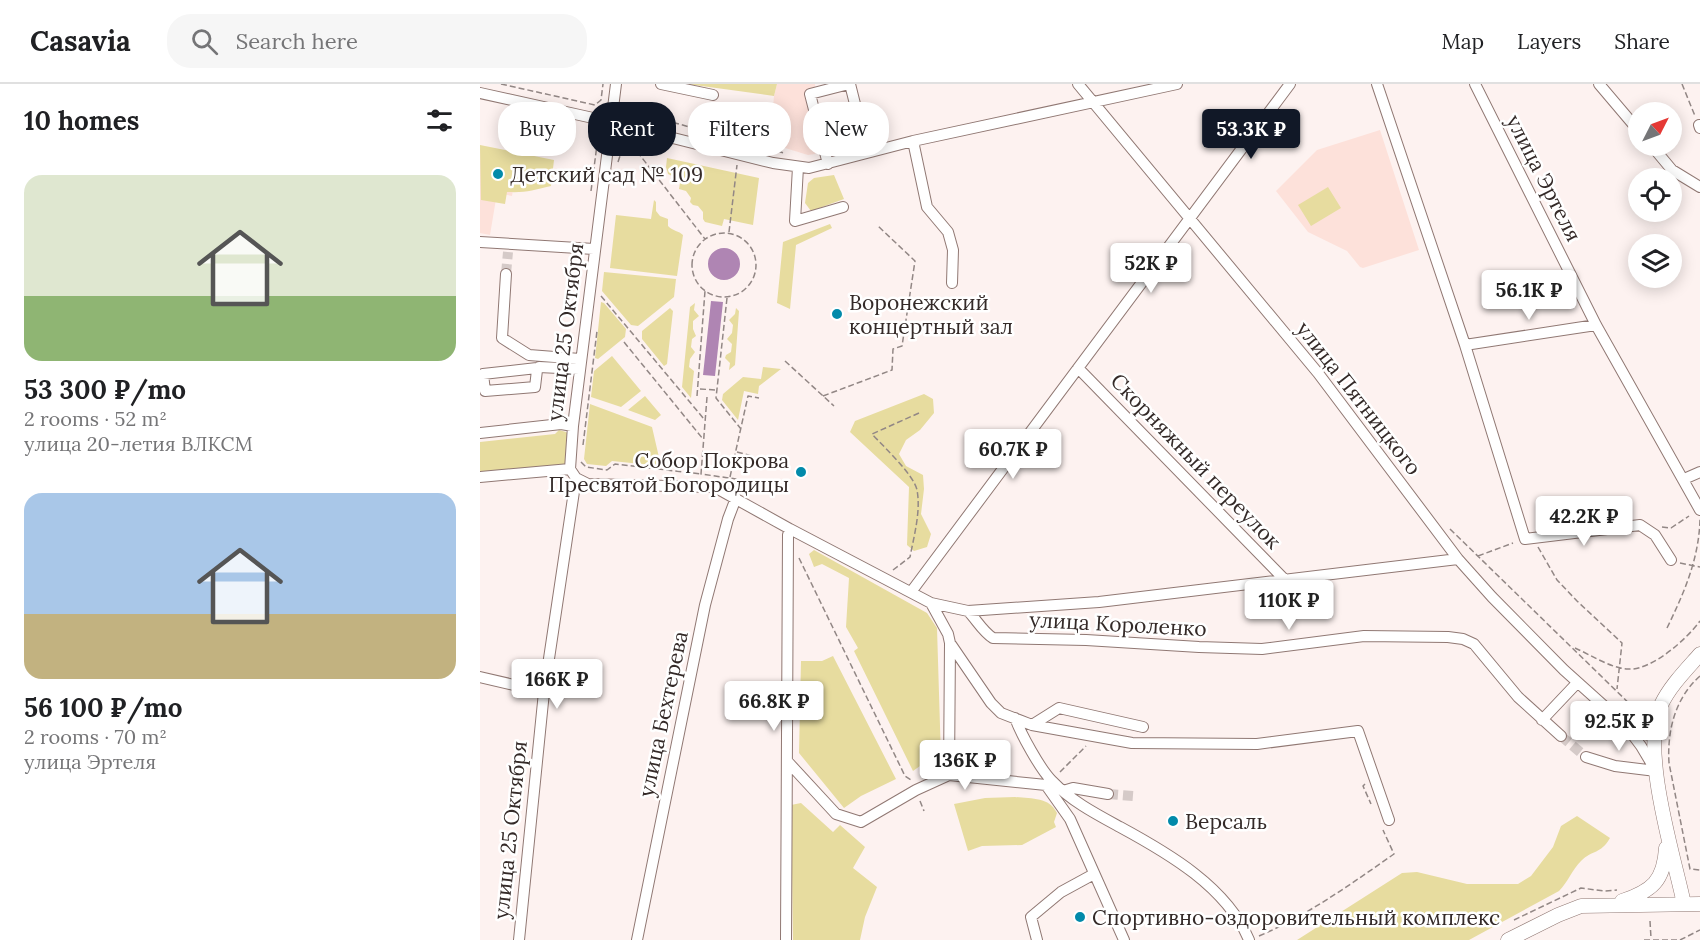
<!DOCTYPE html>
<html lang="en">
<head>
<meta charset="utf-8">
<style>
	:root { --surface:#fff; --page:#f6f6f6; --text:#202124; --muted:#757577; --line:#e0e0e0; --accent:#111827 }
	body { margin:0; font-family:Lora,serif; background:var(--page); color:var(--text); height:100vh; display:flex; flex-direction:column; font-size:22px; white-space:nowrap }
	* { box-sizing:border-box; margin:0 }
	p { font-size:20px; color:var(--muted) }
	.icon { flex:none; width:33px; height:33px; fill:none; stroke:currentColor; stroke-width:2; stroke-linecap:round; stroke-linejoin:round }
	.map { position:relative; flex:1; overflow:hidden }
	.details { display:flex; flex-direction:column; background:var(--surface); width:480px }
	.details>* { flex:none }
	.guide { position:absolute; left:18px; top:18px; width:570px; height:54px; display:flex; gap:12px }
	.needle { width:39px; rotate:48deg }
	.tools { position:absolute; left:1148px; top:18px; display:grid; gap:12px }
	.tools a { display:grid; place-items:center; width:54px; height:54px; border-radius:50%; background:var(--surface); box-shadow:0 3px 15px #0003; font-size:30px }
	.price { position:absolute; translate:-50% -51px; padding:0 14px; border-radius:6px; background:#fff; color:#222; font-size:20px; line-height:39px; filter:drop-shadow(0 2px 3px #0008) }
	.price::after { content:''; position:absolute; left:50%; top:36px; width:18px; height:14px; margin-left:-9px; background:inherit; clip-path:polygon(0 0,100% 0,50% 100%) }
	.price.selected { background:var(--accent); color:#fff }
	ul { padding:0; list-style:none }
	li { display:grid; align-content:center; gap:12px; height:318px; padding:0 24px }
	li span { display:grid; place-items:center; height:186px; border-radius:18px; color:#555 }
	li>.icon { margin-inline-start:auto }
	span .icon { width:108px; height:108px; fill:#fffc; stroke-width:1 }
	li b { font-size:26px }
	h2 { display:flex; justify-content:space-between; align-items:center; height:72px; padding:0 24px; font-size:26px }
	.pill { padding:0 21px; border-radius:24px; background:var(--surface); box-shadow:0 3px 15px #0003; font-size:21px; line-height:54px }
	.pill.selected { background:var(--accent); color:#fff }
	header { display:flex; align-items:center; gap:36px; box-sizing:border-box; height:84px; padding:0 30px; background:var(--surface); border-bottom:2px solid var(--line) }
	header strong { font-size:28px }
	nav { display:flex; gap:33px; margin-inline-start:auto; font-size:21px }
	.search { width:420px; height:54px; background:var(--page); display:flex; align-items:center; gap:15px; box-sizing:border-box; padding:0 21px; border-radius:24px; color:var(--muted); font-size:22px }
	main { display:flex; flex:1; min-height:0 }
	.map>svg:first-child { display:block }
	.built { fill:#fde1da }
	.green { fill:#e7dc9f }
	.water { fill:#af85b3 }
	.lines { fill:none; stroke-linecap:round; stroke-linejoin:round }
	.minor-tunnel { stroke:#d5cac8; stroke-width:10; stroke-dasharray:10 5; stroke-linecap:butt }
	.minor-casing { stroke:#907873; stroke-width:12 }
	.major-casing { stroke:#907873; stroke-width:15 }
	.path { stroke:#928785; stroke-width:1.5; stroke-dasharray:6 3; stroke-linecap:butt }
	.minor { stroke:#fff; stroke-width:10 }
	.major { stroke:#fff; stroke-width:14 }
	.poi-dot { fill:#028aaa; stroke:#fff; stroke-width:2 }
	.labels { text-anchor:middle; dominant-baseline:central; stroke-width:5; stroke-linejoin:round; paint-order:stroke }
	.poi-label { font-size:21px; fill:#342a28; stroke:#fff; text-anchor:start }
	.street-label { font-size:21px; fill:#342a28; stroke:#fff }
</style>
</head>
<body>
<header>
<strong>Casavia</strong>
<div class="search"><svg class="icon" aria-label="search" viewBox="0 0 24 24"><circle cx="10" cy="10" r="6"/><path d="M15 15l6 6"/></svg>Search here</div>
<nav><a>Map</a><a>Layers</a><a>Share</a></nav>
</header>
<main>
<section class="details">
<h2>10 homes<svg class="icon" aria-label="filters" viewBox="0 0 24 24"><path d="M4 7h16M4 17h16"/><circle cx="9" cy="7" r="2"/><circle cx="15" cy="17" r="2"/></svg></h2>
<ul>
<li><span style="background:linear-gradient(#dfe7d0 65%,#8fb573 0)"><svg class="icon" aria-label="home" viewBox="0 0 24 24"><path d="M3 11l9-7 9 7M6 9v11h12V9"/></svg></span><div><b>53 300 ₽/mo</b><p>2 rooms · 52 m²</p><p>улица 20-летия ВЛКСМ</p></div></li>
<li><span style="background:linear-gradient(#a9c7e8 65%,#c2b280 0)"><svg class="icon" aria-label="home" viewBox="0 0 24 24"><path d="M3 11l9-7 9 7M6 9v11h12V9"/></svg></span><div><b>56 100 ₽/mo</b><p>2 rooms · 70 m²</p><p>улица Эртеля</p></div></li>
</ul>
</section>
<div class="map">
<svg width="1220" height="856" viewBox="0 0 1220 856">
	<rect width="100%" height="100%" fill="#fdf2f0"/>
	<path class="built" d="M297,0h38l4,62 -4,8 -7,1 -23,-7 -6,-4 -8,-12 3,-36z
		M900,46l39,120 -56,18 -3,-1 -13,-16 -39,-19 -32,-41 41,-41z
		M0,64l38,6 -6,42 -15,-3 -7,42 -10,-2z"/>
	<path class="green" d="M207,0h90l-3,12z
		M0,61l74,15 -3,26c-18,4 -25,7 -44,6l-2,12 -24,-4z
		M187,74l92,20 -6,47 -29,-6 -2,7 -17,-4 -2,-3v-7l-5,-6 -5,-1 -3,-3 1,-4 -5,-7 -7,-2 1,-6 -4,-5 -8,-4 -2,-7z
		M354,91l10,24 -33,12 -6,-8 3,-20 6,-5z
		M848,103l13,21 -30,18 -13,-21z
		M174,116l2,2v9l4,5 8,3v7c5,5 11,5 15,9l-6,41 -67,-8 6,-53 35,4z
		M350,140l2,4 -36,17 -6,64 -13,-6 6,-61z
		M124,188l72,7 -2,18 -36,29 -7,-1 -29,-34z
		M121,218l3,1 22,26 -1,8 -27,22 -3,-1z
		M215,219l-1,7 5,6 -6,5v8l3,7 -4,3 -1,8 4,5 -5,7 -1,8 5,4 -3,27 -9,-11 8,-80z
		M190,224l3,3 -6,53 -3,2 -22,-27v-8z
		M256,224l3,3 -4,54 -6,5 1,-7 -5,-5 1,-3 5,-3 1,-8 -5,-5 5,-6 1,-8 -4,-5 6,-6z
		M132,272l29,35 -20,16 -30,-10 3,-26z
		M283,283l18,2 -22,17 -1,8 -14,-3 -6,29 -16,-20 1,-6 20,-17 18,2z
		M444,310l9,5 1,14 -14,17 -14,10 -7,14 7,12 17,9 1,14 -3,25 10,20 -4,13 -13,4 -7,-6 2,-58 -59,-55 5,-11z
		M165,312l16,19 -6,5 -27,-10z
		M110,320l62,23 9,39 -49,-5 -6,5 -19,-2 -3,-5z
		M79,346l7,2 2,2 -2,30 -3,2 -83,8v-32l75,-8z
		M334,466l113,63 10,15 4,131 -14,2 -14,10 -59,-120 4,-3 -12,-21 3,-49 -27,-14 -8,3 -5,-13z
		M353,572l63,123 -35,17 -17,12 -45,-55 2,-92h21z
		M535,713c17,2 34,0 42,16l-3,9 2,5 -34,18 -40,1 -14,5 -14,-47 31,-6z
		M321,719l32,29 7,-7 25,22 -12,21 24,19 -12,30 -5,23h-67l-2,-135z
		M1097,732l33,22c-10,17 -17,11 -29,23 -9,9 -13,21 -22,30l-90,49h-172l105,-67 15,-1 50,12h51l13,-8 22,-29 8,-21z"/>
	<path class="water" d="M228 180a16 16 0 1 1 32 0a16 16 0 1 1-32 0Z
		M231,217l12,1 -8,74 -12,-1z"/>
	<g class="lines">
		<path class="minor-tunnel" d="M26,190l2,-22
			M1081,652l25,21
			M628,710l25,2"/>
		<g class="minor-casing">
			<path id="minor" d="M136,0l-43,342 -3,43 6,9 12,6 122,3 8,2 72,40 141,74 17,31 2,9 -1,132
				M181,0l52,11
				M598,0l240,289 140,186 34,38 72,73 59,53 14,9 16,4
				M897,0l88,261 60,194 115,-14 15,10 16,25
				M995,0l121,241 104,185
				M1119,0l39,46
				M0,9l113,25 180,45 36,5 104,-27 264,-57
				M336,38l41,-10 -7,-28
				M1219,41l1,3
				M433,57l14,66 21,25 5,18 -1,33
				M1172,62l20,24 28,17
				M348,80l-18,-70 39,-10
				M318,83l-3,54 48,-14
				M0,158l114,7
				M26,190l-4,64 27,17 51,4
				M985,261l131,-20
				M57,284l-54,6 2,17 50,-4 2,-17 2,-3 40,2
				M598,284l207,212
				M0,349l81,-9 12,2
				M0,393l90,-8
				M1204,395l16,-7
				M431,508l379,-508
				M451,519l37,8 131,-9 359,-43
				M488,527c8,8 15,21 25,27l93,2 113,7 63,2 102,-13 84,1 15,2 11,5 44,53 43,39
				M470,559l41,60 10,10 31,12 100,18 125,1 101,-13 31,89
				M0,593l64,15
				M535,634c6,16 25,51 37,63 19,20 44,33 68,46 48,26 107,60 129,113
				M1062,636l35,-37
				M1146,639l21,-1 11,-13
				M552,641l27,-17 84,19
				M1106,673l29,9 41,5 -15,-25 -12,-16
				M308,678l48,52 25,8 55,-32 33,-15 97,10 24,34 54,121
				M583,707l10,-3 35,6
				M39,856l25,-248 32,-214
				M157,856l68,-335 23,-86 8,-21
				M306,856l2,-405 2,-6
				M557,856l-6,-23 30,-25 33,-18"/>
		</g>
		<g class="major-casing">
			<path id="major" d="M1142,817c30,-10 42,-20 44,-53
				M1204,820c-10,-48 -44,-154 -23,-199 9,-19 25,-35 39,-51
				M1028,856l50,-25 23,-9 119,-2"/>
		</g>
		<path class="path" d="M21,0l94,21 6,-5 2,-16
			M1202,0l13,32
			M144,20l4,6 156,43
			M138,78l4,-12 17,4 66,85
			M111,107l7,-54 -7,-8
			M249,148l8,-67
			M212 181a32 32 0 1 1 64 0a32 32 0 1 1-64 0Z
			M121,212l103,123
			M247,214l-11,100 25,31
			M144,258l79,97
			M305,277l49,45
			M220,305l16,1
			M217,312l8,-105
			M343,312l69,-26 1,-21 9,-3 13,-85 -37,-35
			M227,313l-6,77 35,5 6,9
			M103,361l14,-114
			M257,368l15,4
			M101,378l5,5 21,3 8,-6 86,10
			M250,393l18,-81 11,2
			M1182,443l9,1 18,-12
			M970,445l188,183
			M1058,463l19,33 20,21 45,42 -5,46
			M998,472l35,-13
			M319,474l106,218 6,4
			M1200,479l20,4
			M413,486l17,-13c4,-21 11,-46 7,-67 -3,-15 -34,-44 -45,-56l47,-21
			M1187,544c17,-35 32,-69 33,-109
			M1095,564c16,7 35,20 53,21 23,2 59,-30 72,-48
			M1220,592c-25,22 -33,55 -31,87l21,106 10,1
			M580,688l26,-26
			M885,700l-2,2 8,18
			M440,717l4,10
			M1034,836l67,-32 23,3 13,-1
			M1170,837l1,17
			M779,852c49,-21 92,-52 135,-82l-11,-24
			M1164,856h36l20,-10"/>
		<use href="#minor" class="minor"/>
		<use href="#major" class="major"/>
	</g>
	<g class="poi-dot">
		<circle cx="18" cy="90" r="6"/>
		<circle cx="357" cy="230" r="6"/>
		<circle cx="321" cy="388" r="6"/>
		<circle cx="693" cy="737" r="6"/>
		<circle cx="600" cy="833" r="6"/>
	</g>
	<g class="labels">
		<g class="poi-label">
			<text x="30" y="90">Детский сад № 109</text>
			<text x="369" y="218">Воронежский<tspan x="369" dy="24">концертный зал</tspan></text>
			<text x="309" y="376" text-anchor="end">Собор Покрова<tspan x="309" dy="24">Пресвятой Богородицы</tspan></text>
			<text x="705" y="737">Версаль</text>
			<text x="612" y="833">Спортивно-оздоровительный комплекс</text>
		</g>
		<g class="street-label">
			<text transform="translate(1064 94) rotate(63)">улица Эртеля</text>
			<text transform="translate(85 248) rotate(-83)">улица 25 Октября</text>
			<text transform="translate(879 314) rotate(52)">улица Пятницкого</text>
			<text transform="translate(716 377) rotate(46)">Скорняжный переулок</text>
			<text transform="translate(638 540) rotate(3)">улица Короленко</text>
			<text transform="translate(183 630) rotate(-78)">улица Бехтерева</text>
			<text transform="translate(30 746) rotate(-84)">улица 25 Октября</text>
		</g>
	</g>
</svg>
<div class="tools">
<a><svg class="needle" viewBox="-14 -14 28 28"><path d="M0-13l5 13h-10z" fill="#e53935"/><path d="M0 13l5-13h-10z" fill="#757577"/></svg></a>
<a><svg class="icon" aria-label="locate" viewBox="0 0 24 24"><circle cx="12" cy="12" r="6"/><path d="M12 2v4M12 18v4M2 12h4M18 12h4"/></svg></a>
<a><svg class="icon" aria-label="layers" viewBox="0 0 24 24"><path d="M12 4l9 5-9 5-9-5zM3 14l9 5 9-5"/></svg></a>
</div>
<b class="price selected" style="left:771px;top:76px">53.3K ₽</b>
<b class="price" style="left:671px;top:210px">52K ₽</b>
<b class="price" style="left:1049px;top:237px">56.1K ₽</b>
<b class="price" style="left:533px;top:396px">60.7K ₽</b>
<b class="price" style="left:1104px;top:463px">42.2K ₽</b>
<b class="price" style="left:809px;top:547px">110K ₽</b>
<b class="price" style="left:77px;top:626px">166K ₽</b>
<b class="price" style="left:294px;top:648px">66.8K ₽</b>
<b class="price" style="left:1139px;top:668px">92.5K ₽</b>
<b class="price" style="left:485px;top:707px">136K ₽</b>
<div class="guide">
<a class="pill">Buy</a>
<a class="pill selected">Rent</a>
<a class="pill">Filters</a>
<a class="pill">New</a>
</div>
</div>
</main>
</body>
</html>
